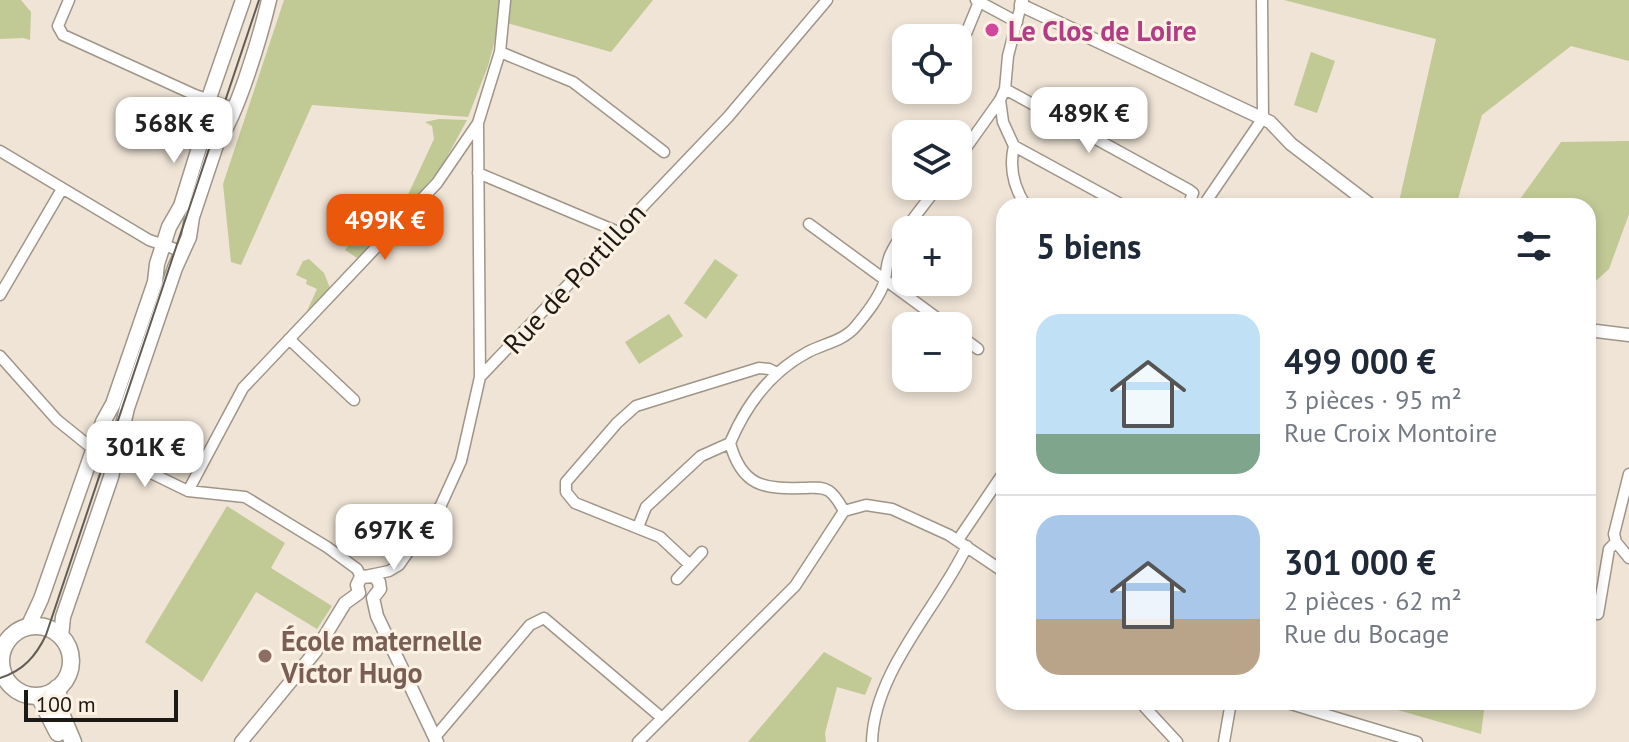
<!DOCTYPE html>
<html lang="fr">
<head>
<meta charset="utf-8">
<style>
	:root { --surface:#fff; --page:#f2f2f3; --text:#1f2937; --muted:#747a83; --line:#e0e1e3; --accent:#ea580c }
	body { margin:0; font-family:"PT Sans",sans-serif; background:var(--page); color:var(--text); height:100vh; display:flex; flex-direction:column; font-size:30px; white-space:nowrap }
	* { box-sizing:border-box; margin:0 }
	p { font-size:26px; color:var(--muted) }
	.icon { flex:none; width:44px; height:44px; fill:none; stroke:currentColor; stroke-width:2; stroke-linecap:round; stroke-linejoin:round }
	.map { position:relative; flex:1; overflow:hidden }
	.side { position:absolute; left:996px; top:198px; width:600px; height:512px; display:flex; flex-direction:column; background:var(--surface); border-radius:24px; box-shadow:0 4px 12px #0003 }
	.side>* { flex:none }
	.tools { position:absolute; left:892px; top:24px; display:grid; gap:16px }
	.tools a { display:grid; place-items:center; width:80px; height:80px; border-radius:16px; background:var(--surface); box-shadow:0 4px 12px #0003; font-size:40px }
	.scale { position:absolute; left:24px; bottom:20px; width:154px; box-sizing:border-box; padding-left:8px; border:4px solid #1d1914; border-top:0; font-size:22px; line-height:28px; white-space:nowrap; color:#1d1914; -webkit-text-stroke:6px #fdf1e3; paint-order:stroke }
	.price { position:absolute; translate:-50% -68px; padding:0 18px; border-radius:16px; background:#fff; color:#222; font-size:26px; line-height:52px; filter:drop-shadow(0 2px 4px #0008) }
	.price::after { content:''; position:absolute; left:50%; top:48px; width:24px; height:18px; margin-left:-12px; background:inherit; clip-path:polygon(0 0,100% 0,50% 100%) }
	.price.selected { background:var(--accent); color:#fff }
	ul { padding:0; list-style:none }
	li { display:flex; align-items:center; gap:24px; height:200px; padding:0 40px }
	li+li { border-top:2px solid var(--line) }
	li span { display:grid; place-items:center; flex:none; width:224px; height:160px; border-radius:24px; color:#555 }
	li>.icon { margin-inline-start:auto }
	span .icon { width:96px; height:96px; fill:#fffc; stroke-width:1 }
	li b { font-size:34px }
	h2 { display:flex; justify-content:space-between; align-items:center; height:96px; padding:0 40px; font-size:34px }
	.map>svg:first-child { display:block }
	.green { fill:#c1c995 }
	.lines { fill:none; stroke-linecap:round; stroke-linejoin:round }
	.minor-casing { stroke:#9f9588; stroke-width:13 }
	.tertiary-casing { stroke:#9f9588; stroke-width:15 }
	.secondary-casing { stroke:#9f9588; stroke-width:17 }
	.primary-casing { stroke:#9f9588; stroke-width:19 }
	.minor { stroke:#fff; stroke-width:10 }
	.tertiary { stroke:#fff; stroke-width:12 }
	.secondary { stroke:#fff; stroke-width:14 }
	.primary { stroke:#fff; stroke-width:16 }
	.tram { stroke:#625c54; stroke-width:2 }
	.hotel-dot { fill:#d1479c; stroke:#fdf1e3; stroke-width:3 }
	.education-dot { fill:#8d6e63; stroke:#fdf1e3; stroke-width:3 }
	.labels { text-anchor:middle; dominant-baseline:central; stroke-width:6; stroke-linejoin:round; paint-order:stroke }
	.hotel-label { font-size:28px; font-weight:bold; fill:#b23c85; stroke:#fdf1e3; text-anchor:start }
	.street-label { font-size:28px; fill:#1d1914; stroke:#fdf1e3 }
	.education-label { font-size:28px; font-weight:bold; fill:#785e54; stroke:#fdf1e3; text-anchor:start }
</style>
</head>
<body>
<div class="map">
<svg width="1629" height="742" viewBox="0 0 1629 742">
	<rect width="100%" height="100%" fill="#efe4d6"/>
	<path class="green" d="M0,0h21l10,12 -1,28 -7,-2 -23,1z
		M284,0h369l-42,52 -111,-31 -12,45 -20,51 -156,-12 -71,160 -10,-3 -8,-78z
		M1284,0h345v61l-58,-15 -89,69 -26,91h-58l38,-167z
		M1311,52l24,9 -18,52 -23,-8z
		M439,119l28,1 -26,48 -29,34 -6,-3 28,-60 -2,-13 -7,-4z
		M1629,141v73l-20,55 -21,19v-82h-73l46,-64z
		M378,201h6l19,11 -46,46 -12,-8 3,-4 13,-9z
		M309,259l15,14 6,15 -23,23 10,-22 -11,-5 1,-4 -11,-5 7,-14z
		M715,259l23,16 -32,44 -22,-16z
		M669,314l14,22 -44,28 -14,-22z
		M227,506l58,37 -14,25 61,38 -15,23 -61,-37 -54,90 -57,-40z
		M824,652l48,26 -7,17 -28,-8 -12,46 1,9h-78z
		M1386,702h99l-4,32 -97,-28z"/>
	<g class="lines">
		<g class="minor-casing">
			<path id="minor" d="M69,0l-11,26 5,9 132,60 38,13
				M976,0l41,22
				M500,52l73,30 91,70
				M958,53l21,-51
				M1005,89l184,101 4,3 -5,13
				M1000,100l3,22 11,24 110,60
				M478,125l2,252
				M1014,146c-5,21 0,42 12,60
				M0,151l149,89 32,11
				M958,159l42,-59 5,-11 3,-33 13,-51
				M478,173l138,58
				M1203,206l60,-88 -1,-118
				M809,224l139,102
				M0,295l62,-106
				M958,334l20,15
				M289,339l65,61
				M0,356l57,64 31,25 28,11 72,35 57,6 82,50 30,22 4,8
				M1629,474l-15,60 2,8 13,16
				M188,491l55,-103 194,-205 41,-60 22,-71 5,-51
				M844,511c-4,-7 -8,-15 -15,-20 -8,-5 -17,-3 -25,-3 -40,1 -62,-1 -74,-45 16,-38 40,-71 78,-91 15,-8 36,-11 48,-26 11,-13 24,-29 29,-46 2,-11 1,-19 7,-29 12,-23 31,-44 46,-65
				M638,527l8,-20 55,-51 29,-13
				M958,540l46,-68
				M690,565l-30,-28 -85,-34 -9,-11v-10l51,-59 19,-17 123,-38 10,1 8,4
				M370,575l19,-4 10,-6 42,-60 20,-44 19,-84 248,-260 99,-117
				M677,579l25,-27
				M1598,614l11,-65 7,-7
				M1140,702l37,40
				M1284,702l133,40
				M435,737l95,-112 14,-7 118,100
				M638,742l157,-156 49,-75 22,-6 26,4 57,26 55,37
				M872,742c2,-71 65,-133 95,-196
				M1224,742l7,-40"/>
		</g>
		<g class="tertiary-casing">
			<path id="tertiary" d="M1022,0l-1,5 6,3 243,114 21,22 81,62
				M1588,330l41,5
				M359,593l-2,-8 4,-8 13,-1 5,6 1,7 -7,9
				M373,598l4,18 60,126
				M241,742l74,-90 30,-49 14,-10"/>
		</g>
		<g class="secondary-casing">
			<path id="secondary" d="M28,627l13,-28 62,-177 10,-18 42,-122 2,-18 12,-37 12,-21 22,-71 6,-37 34,-98
				M61,637l2,-20 48,-140 16,-69 48,-140 14,-31 3,-20 25,-75c20,-26 44,-108 52,-142"/>
		</g>
		<g class="primary-casing">
			<path id="primary" d="M1 661a35 35 0 1 1 70 0a35 35 0 1 1-70 0Z
				M57,688l5,28 11,26
				M39,696l19,37"/>
		</g>
		<use href="#minor" class="minor"/>
		<use href="#tertiary" class="tertiary"/>
		<use href="#secondary" class="secondary"/>
		<use href="#primary" class="primary"/>
		<path class="tram" d="M0,678c23,-7 36,-22 46,-43l213,-635"/>
	</g>
	<circle class="hotel-dot" cx="992" cy="30" r="8"/>
	<circle class="education-dot" cx="265" cy="656" r="8"/>
	<g class="labels">
		<g class="hotel-label">
			<text x="1008" y="30">Le Clos de Loire</text>
		</g>
		<g class="street-label">
			<text transform="translate(574 278) rotate(-47)">Rue de Portillon</text>
		</g>
		<g class="education-label">
			<text x="281" y="640">École maternelle<tspan x="281" dy="32">Victor Hugo</tspan></text>
		</g>
	</g>
</svg>
<div class="tools">
<a><svg class="icon" aria-label="locate" viewBox="0 0 24 24"><circle cx="12" cy="12" r="6"/><path d="M12 2v4M12 18v4M2 12h4M18 12h4"/></svg></a>
<a><svg class="icon" aria-label="layers" viewBox="0 0 24 24"><path d="M12 4l9 5-9 5-9-5zM3 14l9 5 9-5"/></svg></a>
<a>+</a>
<a>−</a>
</div>
<div class="scale">100 m</div>
<b class="price" style="left:1089px;top:155px">489K €</b>
<b class="price" style="left:174px;top:165px">568K €</b>
<b class="price selected" style="left:385px;top:262px">499K €</b>
<b class="price" style="left:145px;top:489px">301K €</b>
<b class="price" style="left:394px;top:572px">697K €</b>
<section class="side">
<h2>5 biens<svg class="icon" aria-label="filters" viewBox="0 0 24 24"><path d="M4 7h16M4 17h16"/><circle cx="9" cy="7" r="2"/><circle cx="15" cy="17" r="2"/></svg></h2>
<ul>
<li><span style="background:linear-gradient(#bfe0f5 75%,#7fa58c 0)"><svg class="icon" aria-label="home" viewBox="0 0 24 24"><path d="M3 11l9-7 9 7M6 9v11h12V9"/></svg></span><div><b>499 000 €</b><p>3 pièces · 95 m²</p><p>Rue Croix Montoire</p></div></li>
<li><span style="background:linear-gradient(#a9c7e8 65%,#b9a48a 0)"><svg class="icon" aria-label="home" viewBox="0 0 24 24"><path d="M3 11l9-7 9 7M6 9v11h12V9"/></svg></span><div><b>301 000 €</b><p>2 pièces · 62 m²</p><p>Rue du Bocage</p></div></li>
</ul>
</section>
</div>
</body>
</html>
